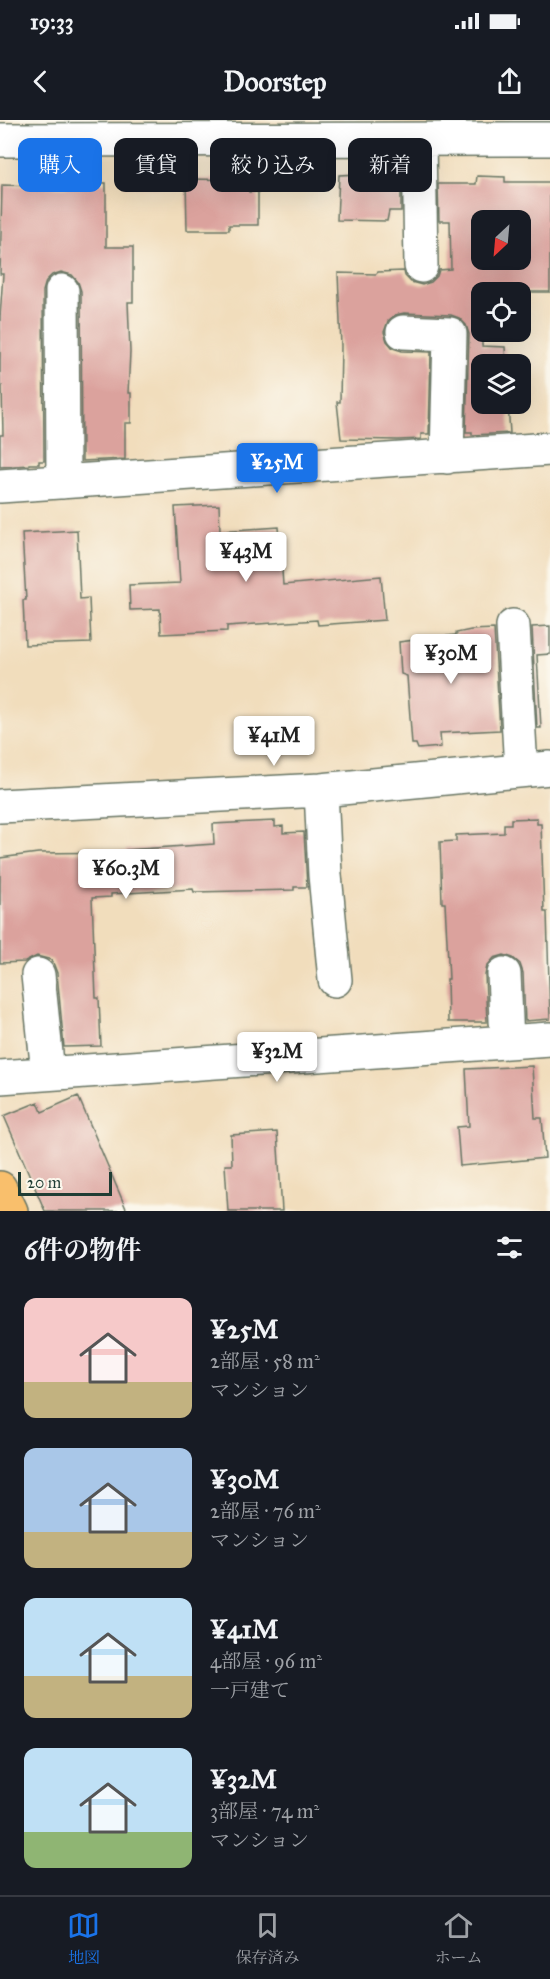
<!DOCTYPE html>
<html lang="ja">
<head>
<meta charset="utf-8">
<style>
	:root { --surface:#171b24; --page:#20242c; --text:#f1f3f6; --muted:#9ea1a6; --line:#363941; --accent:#1a73e8 }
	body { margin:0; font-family:"IM FELL Great Primer","Noto Serif JP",serif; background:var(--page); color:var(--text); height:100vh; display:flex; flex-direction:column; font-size:22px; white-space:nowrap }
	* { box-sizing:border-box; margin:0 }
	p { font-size:20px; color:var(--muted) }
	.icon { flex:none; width:33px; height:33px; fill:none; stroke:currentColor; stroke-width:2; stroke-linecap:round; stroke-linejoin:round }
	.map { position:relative; height:1091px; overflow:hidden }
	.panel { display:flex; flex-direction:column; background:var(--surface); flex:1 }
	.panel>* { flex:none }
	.top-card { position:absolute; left:18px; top:18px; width:514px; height:54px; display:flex; gap:12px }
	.needle { width:39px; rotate:206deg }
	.fabs { position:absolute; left:471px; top:90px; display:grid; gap:12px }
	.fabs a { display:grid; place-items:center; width:60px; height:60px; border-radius:12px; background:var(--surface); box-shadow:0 6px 24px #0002; font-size:30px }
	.scale { position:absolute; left:18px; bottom:15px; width:94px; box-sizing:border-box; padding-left:6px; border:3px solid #1f3d34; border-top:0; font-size:16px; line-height:21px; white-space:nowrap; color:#1f3d34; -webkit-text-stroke:4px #fbf7ec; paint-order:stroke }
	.price { position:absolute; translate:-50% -51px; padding:0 14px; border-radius:6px; background:#fff; color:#222; font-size:20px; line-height:39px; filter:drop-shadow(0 2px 3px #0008) }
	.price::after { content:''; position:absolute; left:50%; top:36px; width:18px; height:14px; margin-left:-9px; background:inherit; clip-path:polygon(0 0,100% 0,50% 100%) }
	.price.selected { background:var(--accent); color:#fff }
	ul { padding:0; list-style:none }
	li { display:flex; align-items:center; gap:18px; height:150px; padding:0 24px }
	li span { display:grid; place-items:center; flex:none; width:168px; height:120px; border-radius:12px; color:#555 }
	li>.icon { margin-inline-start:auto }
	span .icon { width:72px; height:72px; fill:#fffc; stroke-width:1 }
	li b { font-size:26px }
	h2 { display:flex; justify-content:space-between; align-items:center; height:72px; padding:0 24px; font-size:26px }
	.chip { padding:0 21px; border-radius:12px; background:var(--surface); box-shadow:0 6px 24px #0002; font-size:21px; line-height:54px }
	.chip.selected { background:var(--accent); color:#fff }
	.status { display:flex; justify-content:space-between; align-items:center; height:42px; padding:0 30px; background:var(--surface); direction:ltr }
	.status svg { height:16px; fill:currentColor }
	header { display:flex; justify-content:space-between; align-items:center; height:78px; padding:0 24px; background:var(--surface); font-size:27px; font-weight:700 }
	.tabs { display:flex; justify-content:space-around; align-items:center; height:84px; border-top:2px solid var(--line); background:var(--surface); font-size:16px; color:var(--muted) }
	.tabs a { display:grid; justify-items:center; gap:3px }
	.tabs .selected { color:var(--accent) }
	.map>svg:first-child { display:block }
	.building { fill:#dba29d; fill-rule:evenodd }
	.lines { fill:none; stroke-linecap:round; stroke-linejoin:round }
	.minor-casing { stroke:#687564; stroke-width:36 }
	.major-casing { stroke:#687564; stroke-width:36 }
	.minor { stroke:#fff; stroke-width:33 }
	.major { stroke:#f9bf6c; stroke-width:33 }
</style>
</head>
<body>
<div class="status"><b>19:33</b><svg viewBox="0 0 49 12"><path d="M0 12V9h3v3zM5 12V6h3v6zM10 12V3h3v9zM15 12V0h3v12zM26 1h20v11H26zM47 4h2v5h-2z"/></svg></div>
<header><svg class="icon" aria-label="back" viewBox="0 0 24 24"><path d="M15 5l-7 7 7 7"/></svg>Doorstep<svg class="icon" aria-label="share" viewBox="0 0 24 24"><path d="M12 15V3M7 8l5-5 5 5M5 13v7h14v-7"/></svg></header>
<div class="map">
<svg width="550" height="1091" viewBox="0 0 550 1091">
	<rect width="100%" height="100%" fill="#fbf7ec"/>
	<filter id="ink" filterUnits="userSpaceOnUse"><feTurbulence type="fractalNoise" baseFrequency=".0167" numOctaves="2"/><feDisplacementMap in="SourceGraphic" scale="12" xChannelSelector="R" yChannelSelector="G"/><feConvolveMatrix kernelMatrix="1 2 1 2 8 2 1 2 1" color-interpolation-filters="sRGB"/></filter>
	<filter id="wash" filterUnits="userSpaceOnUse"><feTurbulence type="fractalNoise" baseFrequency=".008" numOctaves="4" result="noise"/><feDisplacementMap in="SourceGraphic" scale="24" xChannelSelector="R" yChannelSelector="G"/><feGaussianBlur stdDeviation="1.35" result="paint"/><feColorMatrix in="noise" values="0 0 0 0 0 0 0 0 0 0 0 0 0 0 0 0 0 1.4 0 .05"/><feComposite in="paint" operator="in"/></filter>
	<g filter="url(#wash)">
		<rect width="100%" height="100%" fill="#f1ddbc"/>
		<g id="blocks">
			<path class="building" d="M174,38l-2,30 -48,-2 2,-27z
				M360,38h33l1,12h7v41h-12l-2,10 -50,-1 2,-45 20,-1z
				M477,56l28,1v5h45v110h-68v54l23,1 1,17h-24v40h26l2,29 -38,2v-3h-6l3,-98 -3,-9 -7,-7 -8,-3 -47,-2 -9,2 -7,6 -4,11 3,9 6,7 9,3 29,1 -2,82h-8v5l-23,1 -57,-1 -4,-37h3l1,-56 -3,-73 38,1 2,-2 26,-1 1,5 6,6 11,3 9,-3 6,-6 2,-6 12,-1 -1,-48h-11l-1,-37h38zM482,100h38v40h-38z
				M186,59l63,1v12h9v33h-29v5h-42z
				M67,62l39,1v64h27v55h-5l2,50 -2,41h3v30h-6v36l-43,2 -1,-170 -3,-9 -6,-7 -11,-3 -9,3 -6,6 -3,10 1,170h-5v3h-10v1l-29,2v-32h3l-1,-49h-2v-69l3,-43h-3l2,-89 65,2z
				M219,385l1,26 59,-4 4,58 98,-9 4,44 -67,5 -1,-5 -90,6v5l-66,3 -1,-25 -30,1 -1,-25 51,-2 -5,-76z
				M77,410l3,69 9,-1 2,45 -66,2 -2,-45h3l-4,-67z
				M550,506v28l-13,1 4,73h-4l-5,-101z
				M494,509l6,101 -60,3 1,14 -23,2 -2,-5h-4l-5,-68 -6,-2 -2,-32 57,-7v-2l15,-3z
				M537,698v6h4l3,88h3l3,107 -25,2 -2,-48 -3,-9 -7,-6 -9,-3 -10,3 -7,8 -2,9 2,47h-39l-1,-43h2l-4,-76h-3l-2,-61 16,-1v-6l48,-2v-9h7v-5z
				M275,701v6l8,-1v7l21,-1 3,55h-13v3l-100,2 -1,-3 -82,5v3l-19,1 4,100h3l2,48 -37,1 -7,-74 -5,-13 -15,-4 -12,6 -25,1v-105l38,-5 88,-1v-2l88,-6 -1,-20z
				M532,946l3,52h7l3,40 -85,8 -3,-39 12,-1 -3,-57z
				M78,976l49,115h-82l-41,-95 34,-14 4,10z
				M277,1012l5,79h-54l-3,-46h7l-1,-30z"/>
		</g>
	</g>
	<g filter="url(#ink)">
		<use href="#blocks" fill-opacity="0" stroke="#687564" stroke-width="1.5"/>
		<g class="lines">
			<g class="minor-casing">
				<path id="minor" d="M0,20l550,-1
					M419,20l2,126
					M62,171l1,191
					M403,212l47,2 -3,123
					M0,366l550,-37
					M513,506l8,144
					M321,670l4,85 10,105
					M0,686l321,-16 229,-22
					M504,854l3,68
					M38,855l10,98
					M0,957l550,-38"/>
			</g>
			<g class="major-casing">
				<path id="major" d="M0,1068l11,23"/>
			</g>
			<use href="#minor" class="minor"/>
			<use href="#major" class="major"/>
		</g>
	</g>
</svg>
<div class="fabs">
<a><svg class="needle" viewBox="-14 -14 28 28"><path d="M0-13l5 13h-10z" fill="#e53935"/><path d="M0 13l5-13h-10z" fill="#9ea1a6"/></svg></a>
<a><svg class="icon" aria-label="locate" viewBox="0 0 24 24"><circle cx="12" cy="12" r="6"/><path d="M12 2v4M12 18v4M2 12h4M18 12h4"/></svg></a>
<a><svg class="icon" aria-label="layers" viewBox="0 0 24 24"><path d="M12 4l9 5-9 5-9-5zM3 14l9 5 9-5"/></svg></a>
</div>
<div class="scale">20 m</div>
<b class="price selected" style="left:277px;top:374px">¥25M</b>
<b class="price" style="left:246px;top:463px">¥43M</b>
<b class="price" style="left:451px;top:565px">¥30M</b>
<b class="price" style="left:274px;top:647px">¥41M</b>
<b class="price" style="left:126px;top:780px">¥60.3M</b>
<b class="price" style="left:277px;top:963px">¥32M</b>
<div class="top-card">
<a class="chip selected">購入</a>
<a class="chip">賃貸</a>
<a class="chip">絞り込み</a>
<a class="chip">新着</a>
</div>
</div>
<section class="panel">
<h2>6件の物件<svg class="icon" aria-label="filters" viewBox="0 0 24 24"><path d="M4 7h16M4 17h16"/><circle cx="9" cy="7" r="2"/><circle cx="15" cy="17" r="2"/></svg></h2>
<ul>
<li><span style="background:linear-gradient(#f6c9c9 70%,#c2b280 0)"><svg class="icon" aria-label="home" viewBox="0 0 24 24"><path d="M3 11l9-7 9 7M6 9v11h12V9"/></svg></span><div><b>¥25M</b><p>2部屋 · 58 m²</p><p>マンション</p></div></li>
<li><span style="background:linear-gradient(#a9c7e8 70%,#c2b280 0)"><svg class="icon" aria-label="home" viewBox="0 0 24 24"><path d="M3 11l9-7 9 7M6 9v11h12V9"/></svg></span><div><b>¥30M</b><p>2部屋 · 76 m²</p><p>マンション</p></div></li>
<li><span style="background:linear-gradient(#bfe0f5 65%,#c2b280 0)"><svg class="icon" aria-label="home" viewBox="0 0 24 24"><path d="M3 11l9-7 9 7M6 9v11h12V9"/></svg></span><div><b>¥41M</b><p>4部屋 · 96 m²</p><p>一戸建て</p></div></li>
<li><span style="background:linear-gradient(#bfe0f5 70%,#8fb573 0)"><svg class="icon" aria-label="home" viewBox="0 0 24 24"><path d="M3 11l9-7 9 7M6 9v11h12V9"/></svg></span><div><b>¥32M</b><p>3部屋 · 74 m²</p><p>マンション</p></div></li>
</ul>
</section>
<nav class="tabs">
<a class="selected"><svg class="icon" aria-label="map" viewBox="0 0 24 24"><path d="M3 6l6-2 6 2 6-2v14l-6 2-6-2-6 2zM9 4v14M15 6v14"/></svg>地図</a>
<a><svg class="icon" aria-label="saved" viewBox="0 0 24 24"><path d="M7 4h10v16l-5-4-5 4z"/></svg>保存済み</a>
<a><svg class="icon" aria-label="home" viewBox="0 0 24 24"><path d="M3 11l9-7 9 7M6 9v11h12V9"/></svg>ホーム</a>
</nav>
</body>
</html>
